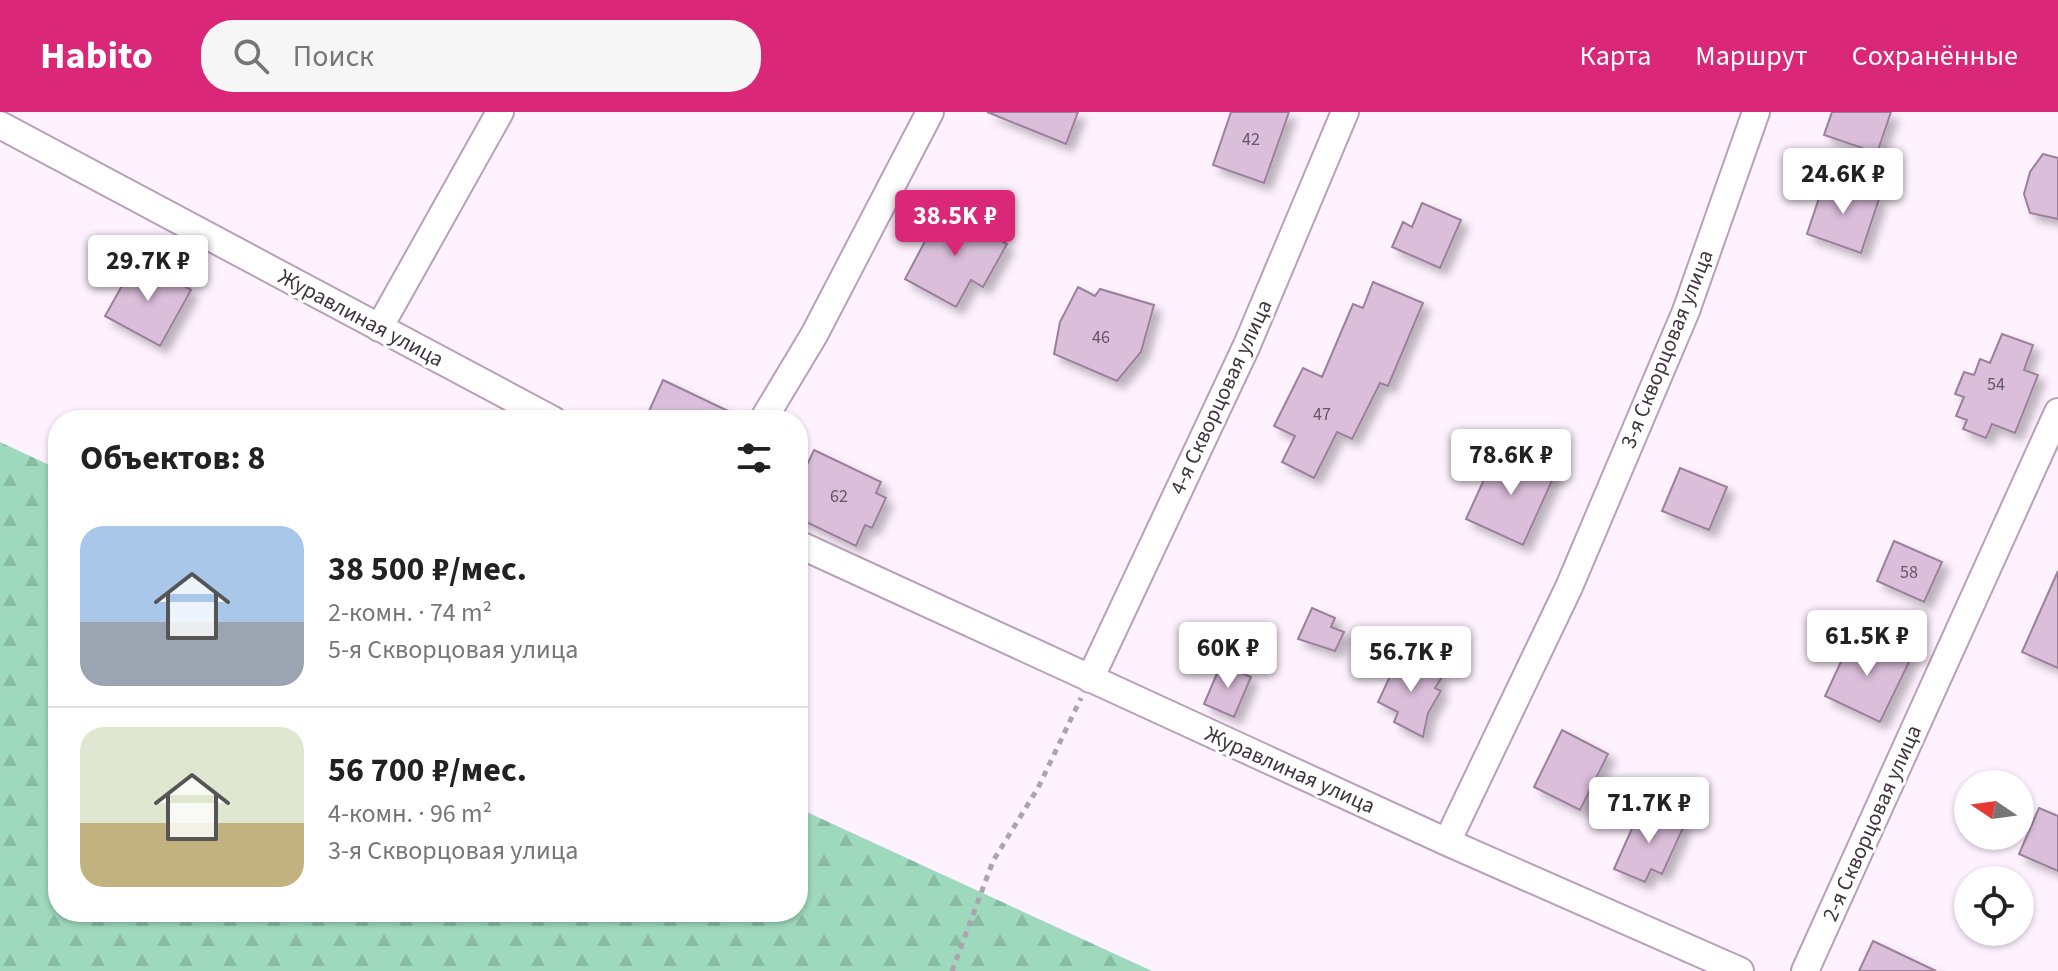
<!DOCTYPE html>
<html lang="ru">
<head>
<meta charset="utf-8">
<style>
	:root { --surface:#fff; --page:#f6f6f6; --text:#222; --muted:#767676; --line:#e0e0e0; --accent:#db2777 }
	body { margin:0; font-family:"Source Sans 3",sans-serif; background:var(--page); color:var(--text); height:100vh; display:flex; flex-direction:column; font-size:30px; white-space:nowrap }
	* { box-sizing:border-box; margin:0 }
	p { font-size:26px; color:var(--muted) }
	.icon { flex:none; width:44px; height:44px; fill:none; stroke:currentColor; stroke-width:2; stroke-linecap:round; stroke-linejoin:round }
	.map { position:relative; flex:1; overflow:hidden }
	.sheet { position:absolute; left:48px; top:298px; width:760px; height:512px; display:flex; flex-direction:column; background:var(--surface); border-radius:32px; box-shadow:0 2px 6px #0004 }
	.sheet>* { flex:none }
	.needle { width:52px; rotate:283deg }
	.controls { position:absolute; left:1954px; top:658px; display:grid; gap:16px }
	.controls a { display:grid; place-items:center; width:80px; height:80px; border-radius:50%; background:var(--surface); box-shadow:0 2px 6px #0004; font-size:40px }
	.price { position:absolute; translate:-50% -68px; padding:0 18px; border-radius:8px; background:#fff; color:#222; font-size:26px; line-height:52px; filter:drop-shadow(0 2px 4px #0008) }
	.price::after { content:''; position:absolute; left:50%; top:48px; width:24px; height:18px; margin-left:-12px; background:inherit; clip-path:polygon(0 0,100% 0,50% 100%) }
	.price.active { background:var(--accent); color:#fff }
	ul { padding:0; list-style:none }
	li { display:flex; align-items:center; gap:24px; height:200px; padding:0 32px }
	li+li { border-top:2px solid var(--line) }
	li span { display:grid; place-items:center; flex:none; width:224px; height:160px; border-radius:24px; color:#555 }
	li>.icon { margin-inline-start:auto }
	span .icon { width:96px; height:96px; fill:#fffc; stroke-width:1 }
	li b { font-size:34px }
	h2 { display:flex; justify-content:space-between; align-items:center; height:96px; padding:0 32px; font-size:34px }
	header { display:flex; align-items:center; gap:48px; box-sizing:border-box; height:112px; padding:0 40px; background:var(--accent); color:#fff }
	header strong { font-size:38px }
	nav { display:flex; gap:44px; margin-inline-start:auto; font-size:28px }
	.search { width:560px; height:72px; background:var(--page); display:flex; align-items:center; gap:20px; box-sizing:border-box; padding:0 28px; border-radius:32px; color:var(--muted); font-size:30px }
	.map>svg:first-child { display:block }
	.forest { fill:url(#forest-firs) }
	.building { fill:#dabeda; stroke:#9b809b; stroke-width:2; filter:url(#shadow) }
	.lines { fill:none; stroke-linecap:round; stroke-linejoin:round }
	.minor-casing { stroke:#bb9fba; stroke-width:30 }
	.path { stroke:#aea2ae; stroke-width:5; stroke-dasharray:6 6; stroke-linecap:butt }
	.minor { stroke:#fff; stroke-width:26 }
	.labels { text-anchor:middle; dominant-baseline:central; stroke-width:6; stroke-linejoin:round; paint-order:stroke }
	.number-label { font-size:18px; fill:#665666 }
	.street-label { font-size:22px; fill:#3f343f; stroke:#fff }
</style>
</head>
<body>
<header>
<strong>Habito</strong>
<div class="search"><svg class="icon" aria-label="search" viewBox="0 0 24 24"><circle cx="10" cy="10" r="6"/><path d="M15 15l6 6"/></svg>Поиск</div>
<nav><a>Карта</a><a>Маршрут</a><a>Сохранённые</a></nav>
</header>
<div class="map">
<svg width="2058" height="859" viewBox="0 0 2058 859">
	<defs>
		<pattern id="forest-firs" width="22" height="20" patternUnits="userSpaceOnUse" patternTransform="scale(2)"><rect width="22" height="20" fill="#9ed9bd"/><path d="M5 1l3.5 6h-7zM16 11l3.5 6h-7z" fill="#89bba4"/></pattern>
		<filter id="shadow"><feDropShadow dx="7" dy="7" stdDeviation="4" flood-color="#0004"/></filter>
	</defs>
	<rect width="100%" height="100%" fill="#fef2fe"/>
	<path class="forest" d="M0,330l58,27v443h740v-104l354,163h-1152z"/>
	<path class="building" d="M987,0h91l-12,32z
		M1231,0h58l-25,71 -51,-18z
		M1832,0h59l-14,41 -53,-18z
		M2043,42l15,4v61l-28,-6 -6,-19 6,-22z
		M1825,68l54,19 -18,54 -54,-19z
		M1422,91l39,17 -21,48 -48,-21 11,-25 9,5z
		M942,97l65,35 -24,43 -12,-7 -15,27 -51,-28z
		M137,147l54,31 -31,56 -55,-30z
		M1373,170l50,21 -35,83 -8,-3 -28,56 -15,-7 -23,46 -32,-16 13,-26 -21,-10 29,-58 19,9 31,-73 10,4z
		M1078,175l17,9 5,-7 54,16 -13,47 -24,29 -63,-27 6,-32z
		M2002,222l31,11 -9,25 14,5 -23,58 -23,-9 -6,14 -23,-9 4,-9 -11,-4 8,-19 -9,-3 9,-22 10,3 6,-16 10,4z
		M663,268l84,40h-102z
		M1498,337l57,25 -32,71 -57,-26z
		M814,338l67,32 -5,11 10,5 -14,30 -7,-3 -9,21 -58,-28v-34z
		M1680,356l47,19 -18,43 -47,-19z
		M1894,429l48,21 -18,40 -47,-21z
		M2058,459v97l-36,-16z
		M1312,496l23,10 -4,9 13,5 -9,19 -37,-12z
		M1854,522l56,26 -30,62 -55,-26z
		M1401,541l41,24 -7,11 6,3 -13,22 -5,24 -29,-15 4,-10 -20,-10z
		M1221,552l30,13 -17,40 -30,-13z
		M1562,618l46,24 -28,56 -46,-23z
		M1641,696l13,6 15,-1 10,6 4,9 -21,46 -11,-5 -6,13 -31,-13z
		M2039,696l19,8v55l-39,-17z
		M1873,829l63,30h-77z"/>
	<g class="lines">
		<g class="minor-casing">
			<path id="minor" d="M0,13l553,295
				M379,216l121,-216
				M763,308l51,-85 116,-223
				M798,432l649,298 293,129
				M1090,567l157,-334 98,-233
				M1447,730l122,-255 117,-276 70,-199
				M1805,859l253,-559"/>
		</g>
		<path class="path" d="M952,859l41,-110 45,-73 43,-90"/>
		<use href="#minor" class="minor"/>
	</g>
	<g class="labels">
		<g class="number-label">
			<text x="1251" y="27">42</text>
			<text x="1101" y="225">46</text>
			<text x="1996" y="272">54</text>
			<text x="1322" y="302">47</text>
			<text x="839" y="384">62</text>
			<text x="1909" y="460">58</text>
		</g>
		<g class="street-label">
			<text transform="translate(361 206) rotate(28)">Журавлиная улица</text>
			<text transform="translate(1667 237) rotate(-68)">3-я Скворцовая улица</text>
			<text transform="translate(1221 285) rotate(-65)">4-я Скворцовая улица</text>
			<text transform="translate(1290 658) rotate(24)">Журавлиная улица</text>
			<text transform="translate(1872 711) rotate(-66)">2-я Скворцовая улица</text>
		</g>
	</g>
</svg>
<div class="controls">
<a><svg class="needle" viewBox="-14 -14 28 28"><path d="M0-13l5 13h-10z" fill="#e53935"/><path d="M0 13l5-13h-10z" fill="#767676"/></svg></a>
<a><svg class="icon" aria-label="locate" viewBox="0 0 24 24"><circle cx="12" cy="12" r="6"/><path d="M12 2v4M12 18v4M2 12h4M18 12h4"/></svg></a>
</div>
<b class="price" style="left:1843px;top:104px">24.6K ₽</b>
<b class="price active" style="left:955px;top:146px">38.5K ₽</b>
<b class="price" style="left:148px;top:191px">29.7K ₽</b>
<b class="price" style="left:1511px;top:385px">78.6K ₽</b>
<b class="price" style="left:1867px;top:566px">61.5K ₽</b>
<b class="price" style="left:1228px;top:578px">60K ₽</b>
<b class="price" style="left:1411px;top:582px">56.7K ₽</b>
<b class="price" style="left:1649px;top:733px">71.7K ₽</b>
<section class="sheet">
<h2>Объектов: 8<svg class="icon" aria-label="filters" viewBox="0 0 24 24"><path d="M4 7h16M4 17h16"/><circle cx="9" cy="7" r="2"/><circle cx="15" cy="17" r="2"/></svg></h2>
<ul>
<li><span style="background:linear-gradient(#a9c7e8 60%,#9aa5b1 0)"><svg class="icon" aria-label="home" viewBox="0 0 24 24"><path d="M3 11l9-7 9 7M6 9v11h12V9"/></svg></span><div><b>38 500 ₽/мес.</b><p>2-комн. · 74 m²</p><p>5-я Скворцовая улица</p></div></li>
<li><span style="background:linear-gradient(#dfe7d0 60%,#c2b280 0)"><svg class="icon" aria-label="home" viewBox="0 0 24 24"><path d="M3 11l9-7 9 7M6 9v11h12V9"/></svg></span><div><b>56 700 ₽/мес.</b><p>4-комн. · 96 m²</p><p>3-я Скворцовая улица</p></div></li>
</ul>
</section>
</div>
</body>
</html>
